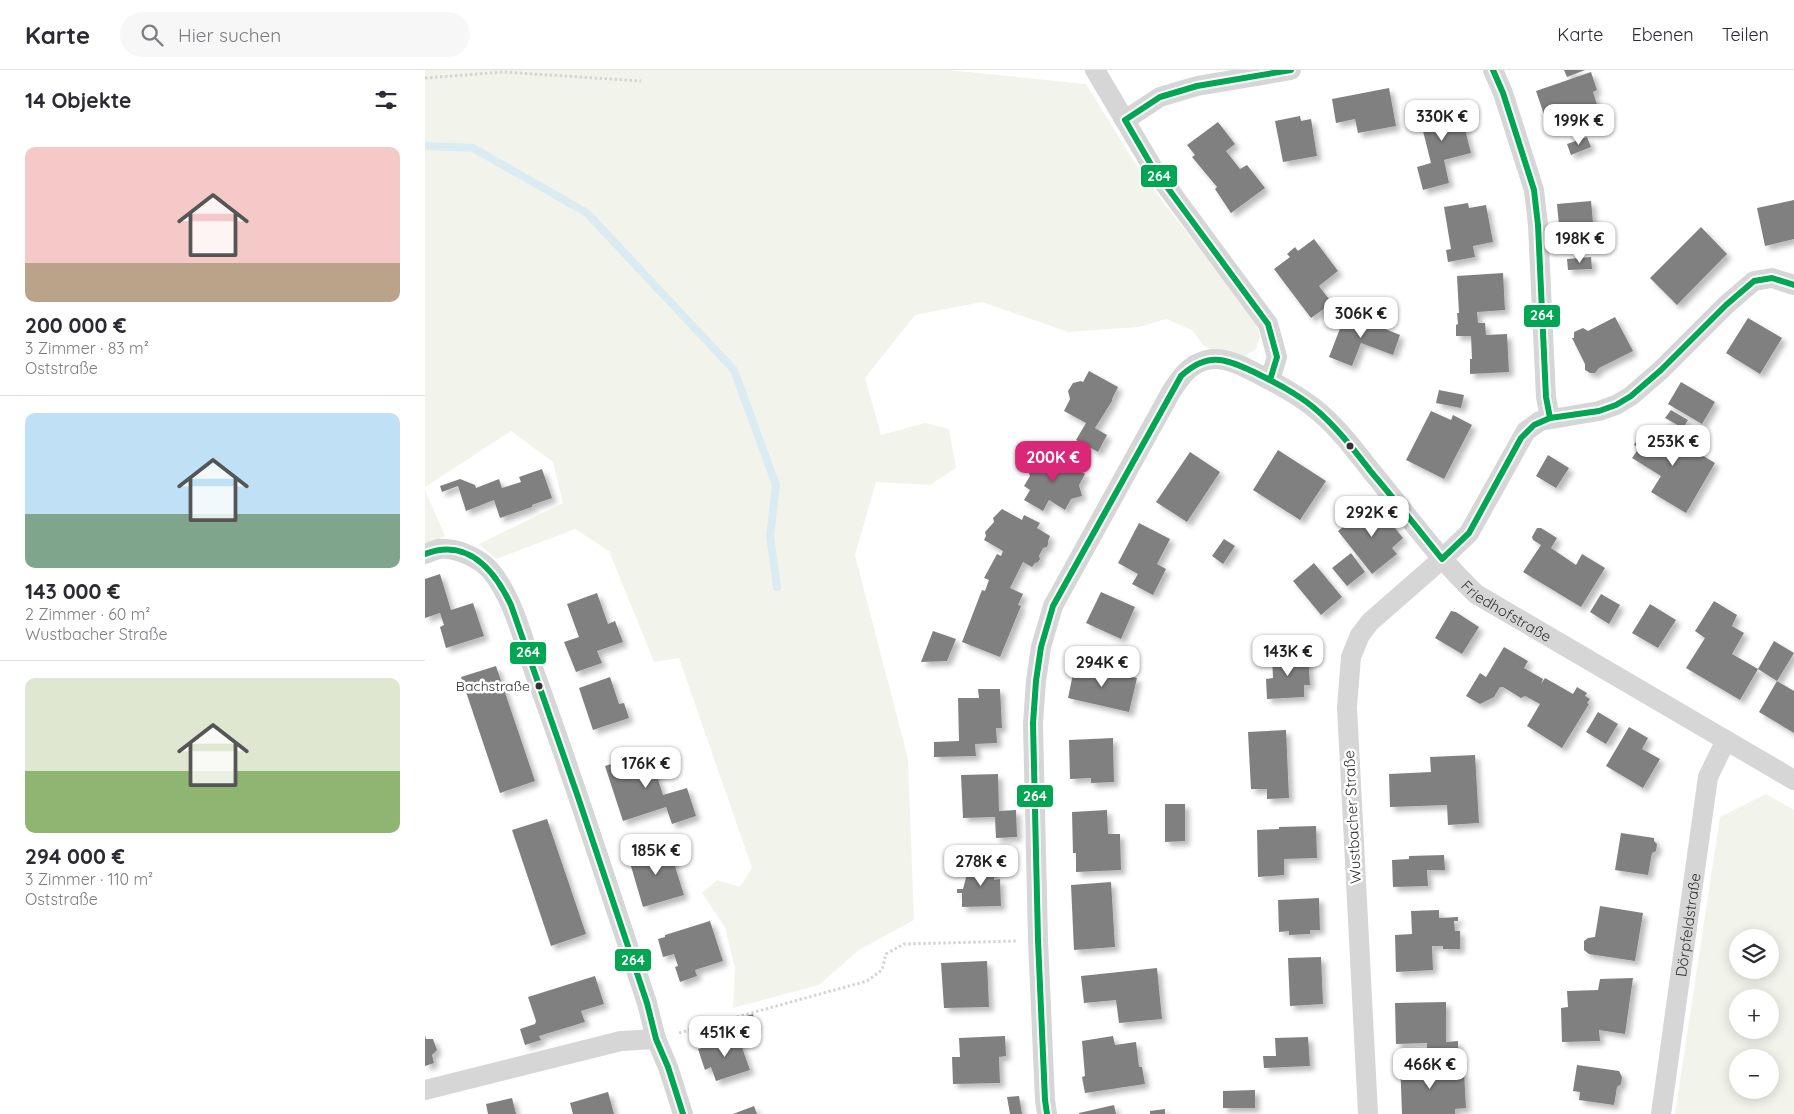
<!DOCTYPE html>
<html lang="de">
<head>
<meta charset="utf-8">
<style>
	:root { --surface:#fff; --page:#f7f7f7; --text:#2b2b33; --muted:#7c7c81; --line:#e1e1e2; --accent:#db2777 }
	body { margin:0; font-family:Quicksand,sans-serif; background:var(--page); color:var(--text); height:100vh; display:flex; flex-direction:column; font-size:19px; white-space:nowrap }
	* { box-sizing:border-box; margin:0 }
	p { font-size:16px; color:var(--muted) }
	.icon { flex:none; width:28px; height:28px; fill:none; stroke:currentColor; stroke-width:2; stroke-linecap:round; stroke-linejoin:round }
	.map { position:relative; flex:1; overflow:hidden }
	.panel { display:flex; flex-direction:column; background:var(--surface); width:425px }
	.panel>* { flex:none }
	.controls { position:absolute; left:1304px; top:859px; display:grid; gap:10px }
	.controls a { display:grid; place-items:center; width:50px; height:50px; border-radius:50%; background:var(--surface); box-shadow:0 2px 12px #0003; font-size:25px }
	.price { position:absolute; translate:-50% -42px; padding:0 11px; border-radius:10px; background:#fff; color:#222; font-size:16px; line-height:32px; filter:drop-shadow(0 1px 2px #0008) }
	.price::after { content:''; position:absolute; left:50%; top:30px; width:15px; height:11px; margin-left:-8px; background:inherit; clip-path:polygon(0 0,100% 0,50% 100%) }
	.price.active { background:var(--accent); color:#fff }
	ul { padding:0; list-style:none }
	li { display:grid; align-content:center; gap:10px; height:265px; padding:0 25px }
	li+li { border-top:1px solid var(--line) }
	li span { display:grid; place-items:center; height:155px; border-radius:10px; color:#555 }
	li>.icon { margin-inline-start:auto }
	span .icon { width:90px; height:90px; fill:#fffc; stroke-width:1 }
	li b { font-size:21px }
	h2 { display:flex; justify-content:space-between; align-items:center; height:60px; padding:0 25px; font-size:21px }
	header { display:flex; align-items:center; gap:30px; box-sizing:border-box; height:70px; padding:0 25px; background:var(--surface); border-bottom:1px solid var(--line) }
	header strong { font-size:24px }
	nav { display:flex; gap:28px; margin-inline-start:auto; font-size:18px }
	.search { width:350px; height:45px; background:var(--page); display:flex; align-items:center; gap:12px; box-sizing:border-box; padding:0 18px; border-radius:28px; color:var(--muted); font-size:19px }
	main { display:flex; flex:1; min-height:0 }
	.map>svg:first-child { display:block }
	.green { fill:#f2f4ec; fill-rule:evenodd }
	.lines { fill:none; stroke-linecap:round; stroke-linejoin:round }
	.stream { stroke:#daecf1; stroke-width:8 }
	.building { fill:#808080; filter:url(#shadow) }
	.path { stroke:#d5d5d5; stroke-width:3; stroke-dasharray:2.5 2.5; stroke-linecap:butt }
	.street { stroke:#d6d6d6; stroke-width:20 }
	.bus-1-casing { stroke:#fff; stroke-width:10 }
	.bus-1 { stroke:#00a651; stroke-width:6 }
	.bus-dot { fill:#323232; stroke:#fff; stroke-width:2 }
	.labels { text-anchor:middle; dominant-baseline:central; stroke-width:5; stroke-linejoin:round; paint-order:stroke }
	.bus-label { font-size:14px; fill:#323232; stroke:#fff; text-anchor:end }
	.street-label { font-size:15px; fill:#323232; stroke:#fff }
	.line-badge { stroke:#fff; stroke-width:2 }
	.badge-label { font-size:14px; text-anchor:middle; font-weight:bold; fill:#fff }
</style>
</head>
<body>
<header>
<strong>Karte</strong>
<div class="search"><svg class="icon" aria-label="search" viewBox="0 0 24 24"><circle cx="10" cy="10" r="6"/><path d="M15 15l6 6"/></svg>Hier suchen</div>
<nav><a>Karte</a><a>Ebenen</a><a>Teilen</a></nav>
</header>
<main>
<section class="panel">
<h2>14 Objekte<svg class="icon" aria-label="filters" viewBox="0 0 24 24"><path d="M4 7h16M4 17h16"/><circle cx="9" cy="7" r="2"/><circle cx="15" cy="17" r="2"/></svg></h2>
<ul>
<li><span style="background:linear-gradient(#f6c9c9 75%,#b9a48a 0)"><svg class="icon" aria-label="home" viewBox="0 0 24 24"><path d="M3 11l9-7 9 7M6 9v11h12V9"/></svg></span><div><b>200 000 €</b><p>3 Zimmer · 83 m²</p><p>Oststraße</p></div></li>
<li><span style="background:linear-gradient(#bfe0f5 65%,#7fa58c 0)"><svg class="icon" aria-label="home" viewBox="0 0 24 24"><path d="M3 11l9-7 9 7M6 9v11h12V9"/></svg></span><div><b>143 000 €</b><p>2 Zimmer · 60 m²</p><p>Wustbacher Straße</p></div></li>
<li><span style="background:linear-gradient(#dfe7d0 60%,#8fb573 0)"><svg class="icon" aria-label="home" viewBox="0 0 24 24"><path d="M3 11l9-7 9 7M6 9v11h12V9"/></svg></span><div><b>294 000 €</b><p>3 Zimmer · 110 m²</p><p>Oststraße</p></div></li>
</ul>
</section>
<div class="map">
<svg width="1369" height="1044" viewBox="0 0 1369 1044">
	<defs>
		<filter id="shadow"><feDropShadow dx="4.5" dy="4.5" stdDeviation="2.5" flood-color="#0004"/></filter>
	</defs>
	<rect width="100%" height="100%" fill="#fff"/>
	<path class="green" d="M0,0h523l138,14 57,92 112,144 5,17 -4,12 -13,8 -19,-2 -20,-9 -12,-16 -26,-11 -27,8 -71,5 -86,-30 -67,13 -50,63 16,57 44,-12 24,6 7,39 -26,17 -54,-3 -21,73 53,204 6,161 -55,30 -40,35 -86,23 2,-40 -10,-41 -23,-34 15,-13 23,7 12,-19 -73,-210 -25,4 -45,-111 -34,-22 -79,30 -17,-15 84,-41 -10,-41 -42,-31 -86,56z
		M0,420l20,46 -20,10z
		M1341,724l28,16v304h-119l45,-297zM1312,868h33v32h-33zM1312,928h33v32h-33zM1312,988h33v32h-33z"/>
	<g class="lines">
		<path class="stream" d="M0,76l48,2 114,65 147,157 42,115 -6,51 7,51"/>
	</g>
	<path class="building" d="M1139,0h21l-18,7z
		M1166,2l6,18 -4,2 6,19 -50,18 -13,-38z
		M964,18l7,38 -38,7 -3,-14 -19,4 -4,-24z
		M1033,32l13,51 -27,7 5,23 -26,7 -6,-23 14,-4 -13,-52z
		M875,46l1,5 10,-2 6,37 -34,6 -8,-41z
		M793,52l17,22 -9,7 14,18 7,-4 18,23 -34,25 -16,-24 2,-2 -25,-30 3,-2 -8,-10z
		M1162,67l4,10 -20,8 -4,-11z
		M1369,130v39l-29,7 -8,-38z
		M1166,131l4,43 -34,3 -4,-43z
		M1043,133l1,5 17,-3 7,37 -20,4 2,11 -27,5 -2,-12 5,-1 -7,-42z
		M1276,157l26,27 -50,51 -27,-27z
		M889,169l24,32 -19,15 13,17 -21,15 -37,-49 16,-12 -3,-3 8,-7 3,4z
		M1166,187l1,12 -24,1 -1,-11z
		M1078,203l2,37 -28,2 1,11h7l1,12 21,-1 2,38 -39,2v-15h2l-1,-23h-15v-11l2,-1 -1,-11h2l-2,-37z
		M921,243l54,22 -7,20 -32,-12 -9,23 -23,-9z
		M1190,247l18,34 -34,17 -4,5h-5l-5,-3v-6l-13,-26h2v-6l9,-4 5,3z
		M1323,248l34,20 -22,36 -34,-21z
		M664,301l29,16 -6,12v2l-17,27 12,7 -9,17 -22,-12 10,-17 -22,-12 6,-12 -2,-8 5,-8 8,-2 2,1z
		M1256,312l34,20 -13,22 -34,-20z
		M1014,320l25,5 -3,13 -25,-5z
		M1246,340l17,10 -5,8 -18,-10z
		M1006,341l20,9 2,-5 19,10 -28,54 -38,-19z
		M1227,355l63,38 -29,50 -35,-21 10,-16 -29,-18 7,-10 -5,-3 7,-12 4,3z
		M853,380l48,31 -26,39 -47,-30z
		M765,382l30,20 -33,50 -31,-20z
		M634,384l8,5 2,6 16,9 -6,11 3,11 -11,3 -6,11 -16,-10 -6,11 -19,-11 6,-10 -6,-4 6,-10 -2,-6 4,-6 6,-2 9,5 6,-11z
		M1123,385l21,13 -13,20 -20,-12z
		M117,399l10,29 -20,7v2l-32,11 -6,-18 -28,11 -8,-25 -16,6 -2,-6 20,-7 15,6 1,3 23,-9 3,9 19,-6 -2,-5z
		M949,432l29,36 -11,10 5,6 -25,20 -34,-43z
		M577,439l20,11 2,-5 16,8 -3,5 13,8 -2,5v3l-1,3 -4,1 -4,8 1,3 -2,3 -3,1 -3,4 -9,-5 -13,26 13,6 -5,11 3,1 -21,51 -38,-15 20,-52 3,1 4,-11 -5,-2 13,-24 4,2 2,-5 -19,-11 2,-4 -1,-4 9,-10 -1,-4z
		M714,453l31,16 -13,25 9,5 -13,26 -21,-11 6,-10 -20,-11z
		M1112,458h4l16,10 -6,10 25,17 6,-11 23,14 -24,39 -58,-35 18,-27 -8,-5 -1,-3z
		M799,469l11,7 -12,18 -11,-8z
		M926,483l14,19 -18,14 -15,-18z
		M889,493l28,34 -21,18 -28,-34z
		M15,504l11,36 22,-7 11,33 -38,12 -6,-21 4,-2 -4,-12 -15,5v-39z
		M676,522l34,15 -14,32 -35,-16z
		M172,523l11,31 7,-3 8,21 -26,9 5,12 -26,9 -12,-30 15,-5 -12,-33z
		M1176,524l19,11 -11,19 -19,-12z
		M1289,531l23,14 -5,11 12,7 -12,21 26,15 -18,31 -54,-32 19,-30 -10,-7z
		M1225,534l26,16 -18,28 -26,-15z
		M1026,541l5,1 23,15 -17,27 -27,-16z
		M508,561l23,8 -9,22 -26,1z
		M1349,571l20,12 -17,28 -19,-12z
		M1079,577l24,14 -4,7 19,11 -2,5 4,-6 28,16 4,-7 10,6 -2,3 5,3 -3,4 2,1 -27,44 -35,-22 13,-22 -15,-8 -4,2 -18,-11h-3l-6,10 -14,7 -14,-8 14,-23 6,4z
		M883,585l2,30h-6v12l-37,2 -1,-20 7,-1 -1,-22z
		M650,594l62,14 -8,34 -61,-14z
		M71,596l39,115 -35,12 -39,-116z
		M185,607l9,27 5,-1 5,15 -36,12 -14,-42z
		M1352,611l17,10v42l-35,-21z
		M553,619h22l2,39h-6l1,15 -22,1 1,12 -42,1v-15l25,-1 -1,-43h21z
		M1173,642l20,12 -12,20 -20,-12z
		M1204,657l19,11 -6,11 18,10 -17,29 -37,-22z
		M861,660l3,68 -22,1v-10h-16l-3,-57z
		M688,668l1,44 -23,1v-5l-21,1 -1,-39z
		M233,679l6,21 -8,3 7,22 24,-7 9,28 -24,8 -6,-17 -43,14 -18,-55z
		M1050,685l4,68 -31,2 -1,-20 -57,2 -1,-33 42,-2 -1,-15z
		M573,704l1,37 17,-1 1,27 -21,1 -1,-21 -32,1 -2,-43z
		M740,734h20v37l-20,1z
		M682,740l1,24h12l1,36 -45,2v-19h-3l-1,-41z
		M122,749l39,115 -35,12 -39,-116z
		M891,756l1,32 -33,1v16l-26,2 -1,-47 22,-1v-2z
		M1196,763l33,5v3l3,3 -1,7 -4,2 -4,22 -33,-5z
		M243,774l16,51 -41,12 -15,-51z
		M1019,785l1,15h-18l1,16 -35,1 -1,-27 17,-1v-3z
		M569,793v17l6,-1 1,27 -39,1v-14h-5v-4h6l4,-15 -1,-10z
		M686,812l4,65 -41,3 -3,-65z
		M894,828l1,32h-10v4l-21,1v-4l-10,1 -1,-32z
		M1175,836l43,7 -8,48 -46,-7 -5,-4v-9l4,-3 7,-1z
		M1014,840v8l19,-1v4h-4l1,10h5v18h-17v-3h-11l1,24 -37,2 -1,-37 17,-1 -1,-23z
		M285,851l13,40 -28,9 2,6 -17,6 -5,-15 3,-1 -4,-12 -11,3 -5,-18 7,-2v-2z
		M896,887l2,47 -33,2 -2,-48z
		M562,891l2,46 -45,1 -3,-45z
		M732,898l5,51 -43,4 -3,-23 -32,3 -3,-27z
		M170,906l9,28 -23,7 4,11 -46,14 2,4 -16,5 -5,-16 15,-5 1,-3 -8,-24z
		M1208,908l-8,56 -26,-4 1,11 -38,1 -1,-34 7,-1 -1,-16 31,-1 2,-11z
		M1021,932v40l12,-1v17l-31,1v-16l-31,1 -1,-41z
		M328,944l3,11 -21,5 -3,-10z
		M0,965l1,4h7l4,11 -5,5 2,8 -9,3z
		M313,966l12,34 -34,11 -5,-14 -6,3 -7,-21z
		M580,966l1,20 -7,1 1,26 -47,1 -1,-27h8l-1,-19z
		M688,966l2,9 21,-3 3,25h3l3,17 -60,9 -3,-16 3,-1 -3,-35z
		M883,967l2,29 -46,2 -1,-12h13l-1,-18z
		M975,989h23l1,15 40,-2 2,36 -11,1v5h-53z
		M1152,995l42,6 3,6 -1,7 -4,3 -3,18 -35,-5 1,-8 -7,-1z
		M830,1020v18h-32v-17z
		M183,1022l6,22h-41l-3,-11z
		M594,1026l3,18h-12l-3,-17z
		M87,1028l4,16h-28l-2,-10z
		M689,1035l2,9h-37v-1z
		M329,1036l3,8h-24z
		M740,1039v5h-15v-3z"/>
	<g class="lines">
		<path class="path" d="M0,8l78,-6 138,9
			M254,963l188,-52 15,-11 4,-16 18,-10 113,-3"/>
		<g class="street">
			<path d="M670,0l58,98 115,156 9,33 -7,23"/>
			<path d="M1068,0l10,23 31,97 4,35 8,172 4,21"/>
			<path d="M700,50l35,-23 37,-11 94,-16"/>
			<path d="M0,484c5,-2 10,-4 14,-5 17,-2 40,9 51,21 22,25 34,72 45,104 40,108 75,219 112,329l9,36 12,28 15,47"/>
			<path d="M0,1020l196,-49 35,-2"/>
			<path id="s1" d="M622,1044l-2,-14 -7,-160 -5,-217 3,-42 5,-34 12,-41 118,-214c9,-14 18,-28 36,-32 17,-4 36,6 51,14 18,9 38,20 55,33 23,18 41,42 59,65 34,41 65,85 104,122l318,186"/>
			<path d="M943,1044l-21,-407 4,-50 9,-22 10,-13 72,-63 27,-26 57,-102 14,-10 59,-10 17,-6 15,-9 30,-26 65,-65 28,-24 18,-3 22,7"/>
			<path id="s2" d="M1236,1044l47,-337 18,-37"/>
		</g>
		<g class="bus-1-casing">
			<path id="bus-1" d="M1068,0l10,23 31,97 4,35 8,172 4,21
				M845,310l7,-23 -9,-33 -115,-156 -28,-48 35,-23 37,-11 94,-16
				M0,484c43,-17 70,17 86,51l67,192 69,206 9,36 12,28 15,47
				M1017,489l27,-26 52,-95 13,-13 16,-7 49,-7 17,-6 15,-9 30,-26 65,-65 28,-24 18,-3 22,7
				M622,1044l-2,-14 -7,-160 -5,-217 3,-42 5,-34 12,-41 128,-230c26,-24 43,-18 73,-4 20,10 42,21 59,35 23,19 41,43 59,66 24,28 47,57 70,86"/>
		</g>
		<use href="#bus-1" class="bus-1"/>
	</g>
	<g class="bus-dot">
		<circle cx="925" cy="376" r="4.5"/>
		<circle cx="114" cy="616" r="4.5"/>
	</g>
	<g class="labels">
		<g class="bus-label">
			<text x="105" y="616">Bachstraße</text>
		</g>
		<g class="street-label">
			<text stroke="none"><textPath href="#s1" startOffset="1206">Friedhofstraße</textPath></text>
			<text transform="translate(927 747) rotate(-93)">Wustbacher Straße</text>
			<text stroke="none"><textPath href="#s2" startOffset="191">Dörpfeldstraße</textPath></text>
		</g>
	</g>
	<g class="line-badge">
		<rect x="715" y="94" width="38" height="24" rx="5" fill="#00a651"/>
		<rect x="1098" y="234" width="38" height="24" rx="5" fill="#00a651"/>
		<rect x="84" y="571" width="38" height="24" rx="5" fill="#00a651"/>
		<rect x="591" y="714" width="38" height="24" rx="5" fill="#00a651"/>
		<rect x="189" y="878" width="38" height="24" rx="5" fill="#00a651"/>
	</g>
	<g class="badge-label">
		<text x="734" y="111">264</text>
		<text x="1117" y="250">264</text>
		<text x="103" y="587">264</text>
		<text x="610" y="731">264</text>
		<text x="208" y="895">264</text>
	</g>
</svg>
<div class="controls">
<a><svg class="icon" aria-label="layers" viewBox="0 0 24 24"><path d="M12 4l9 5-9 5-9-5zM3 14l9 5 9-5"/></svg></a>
<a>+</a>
<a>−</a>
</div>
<b class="price" style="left:1017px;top:72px">330K €</b>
<b class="price" style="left:1154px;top:76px">199K €</b>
<b class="price" style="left:1155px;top:194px">198K €</b>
<b class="price" style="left:936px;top:269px">306K €</b>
<b class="price" style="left:1248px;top:397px">253K €</b>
<b class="price active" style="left:628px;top:413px">200K €</b>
<b class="price" style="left:947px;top:468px">292K €</b>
<b class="price" style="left:863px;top:607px">143K €</b>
<b class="price" style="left:677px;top:618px">294K €</b>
<b class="price" style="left:221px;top:719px">176K €</b>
<b class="price" style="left:231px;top:806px">185K €</b>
<b class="price" style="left:556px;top:817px">278K €</b>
<b class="price" style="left:300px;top:988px">451K €</b>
<b class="price" style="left:1005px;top:1020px">466K €</b>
</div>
</main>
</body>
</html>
